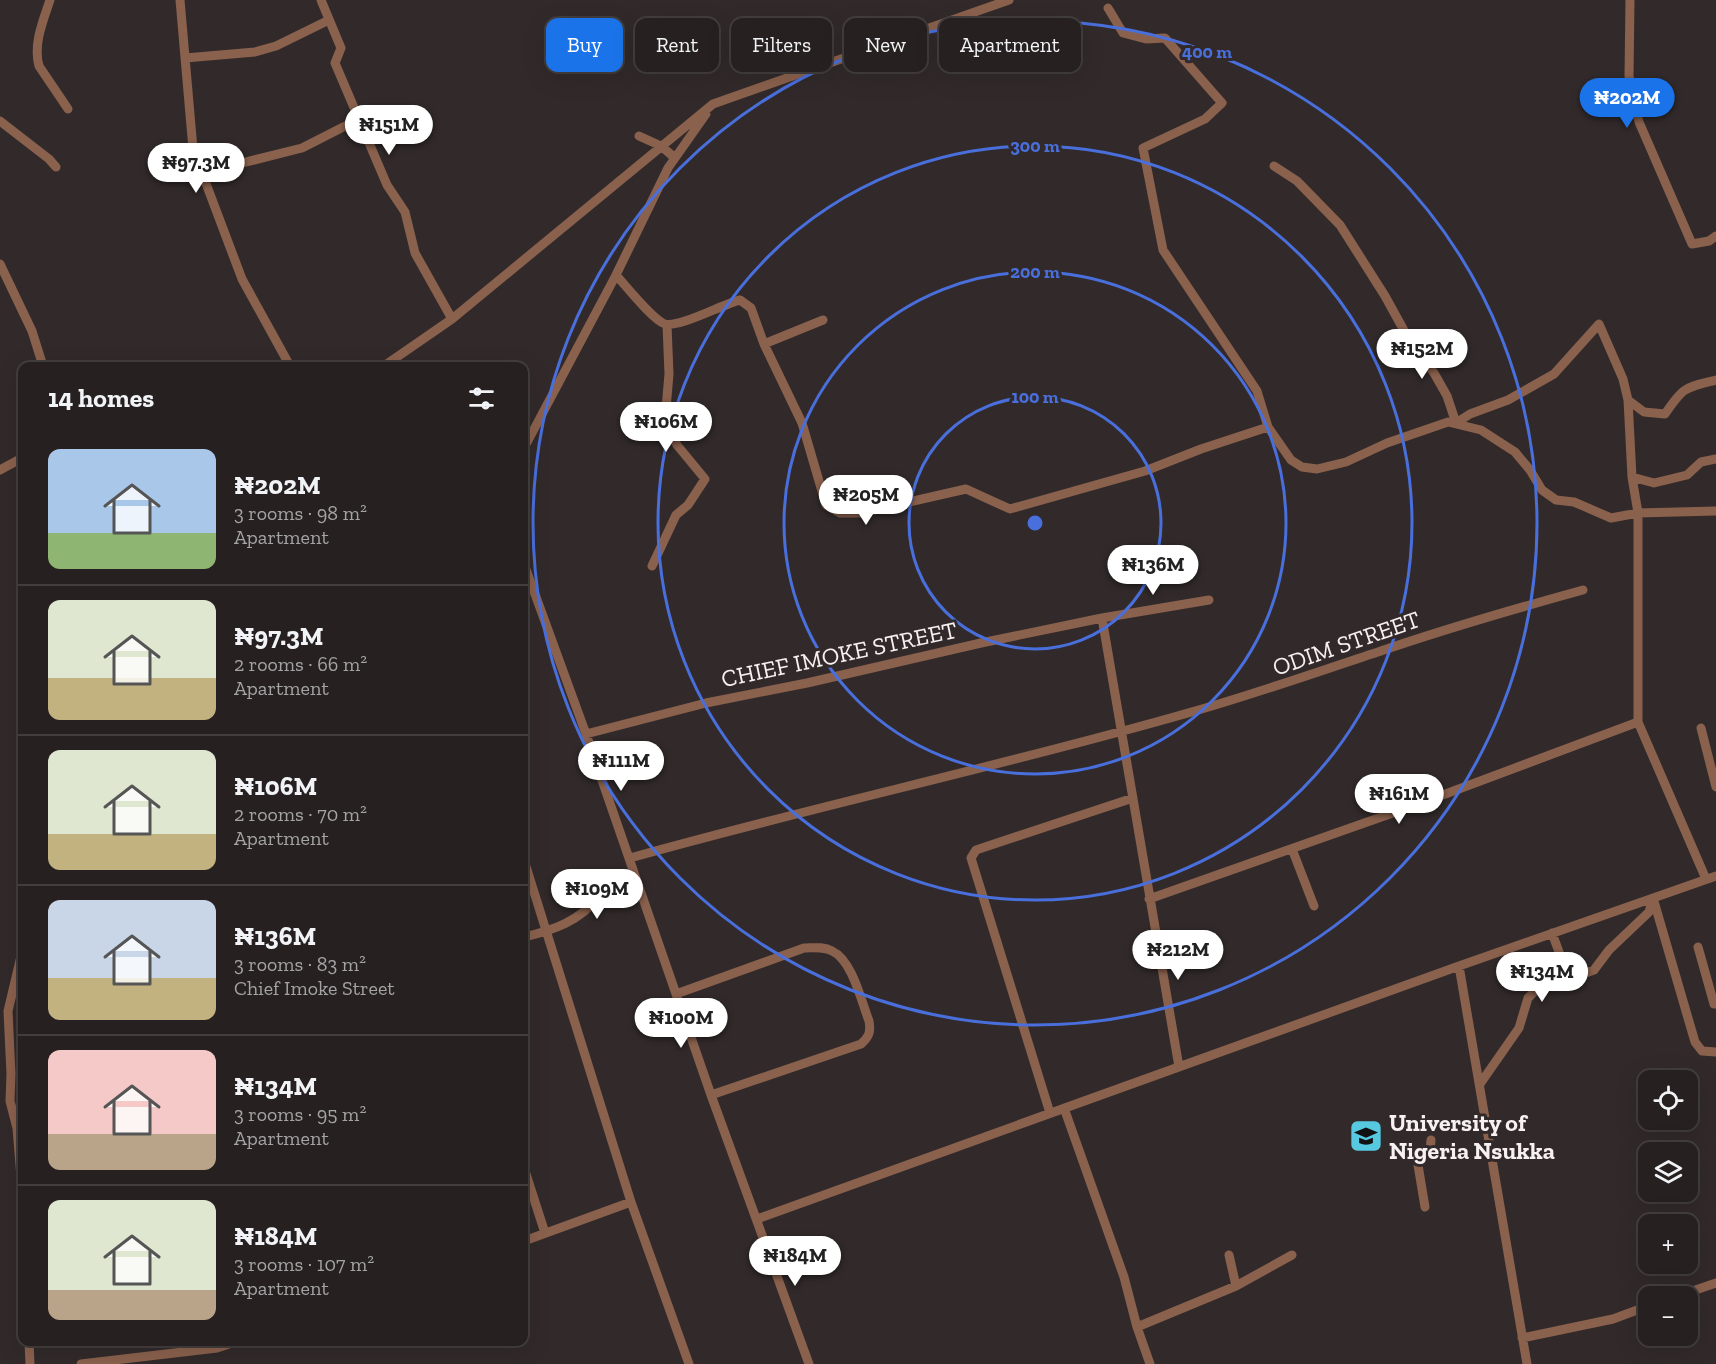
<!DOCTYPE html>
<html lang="en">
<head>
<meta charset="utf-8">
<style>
	:root { --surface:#262020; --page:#2e2829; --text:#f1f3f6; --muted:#a4a3a5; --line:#423e3e; --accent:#1a73e8 }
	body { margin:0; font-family:"Zilla Slab",serif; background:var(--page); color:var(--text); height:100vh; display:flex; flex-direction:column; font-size:22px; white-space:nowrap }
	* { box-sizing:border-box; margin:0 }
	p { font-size:20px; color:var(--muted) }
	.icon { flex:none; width:33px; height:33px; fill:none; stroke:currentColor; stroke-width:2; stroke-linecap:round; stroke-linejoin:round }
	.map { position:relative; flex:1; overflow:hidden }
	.panel { position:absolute; left:18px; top:362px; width:510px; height:984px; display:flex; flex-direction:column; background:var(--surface); border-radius:12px; box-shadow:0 6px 24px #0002,0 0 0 2px var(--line) }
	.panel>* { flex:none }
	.guide { position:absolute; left:546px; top:18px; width:570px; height:54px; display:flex; gap:12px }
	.tools { position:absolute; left:1638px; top:1070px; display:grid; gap:12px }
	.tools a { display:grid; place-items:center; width:60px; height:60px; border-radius:12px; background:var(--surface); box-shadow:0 6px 24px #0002,0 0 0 2px var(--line); font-size:30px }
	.price { position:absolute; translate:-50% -51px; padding:0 14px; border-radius:21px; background:#fff; color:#222; font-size:20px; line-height:39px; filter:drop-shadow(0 2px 3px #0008) }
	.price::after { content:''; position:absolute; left:50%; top:36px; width:18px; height:14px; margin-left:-9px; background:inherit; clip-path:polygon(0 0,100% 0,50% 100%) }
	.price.on { background:var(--accent); color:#fff }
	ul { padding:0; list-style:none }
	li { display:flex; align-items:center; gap:18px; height:150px; padding:0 30px }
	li+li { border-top:2px solid var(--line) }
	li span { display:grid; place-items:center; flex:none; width:168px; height:120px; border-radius:12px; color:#555 }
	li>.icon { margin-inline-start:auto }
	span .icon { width:72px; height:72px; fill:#fffc; stroke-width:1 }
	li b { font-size:26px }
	h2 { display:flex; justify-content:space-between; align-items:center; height:72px; padding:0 30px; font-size:26px }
	.chip { padding:0 21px; border-radius:12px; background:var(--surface); box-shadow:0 6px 24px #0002,0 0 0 2px var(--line); font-size:21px; line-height:54px }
	.chip.on { background:var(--accent); color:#fff }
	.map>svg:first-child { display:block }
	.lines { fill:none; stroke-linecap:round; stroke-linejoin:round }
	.minor { stroke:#8a614d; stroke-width:9 }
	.ring { fill:none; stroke:#496fdd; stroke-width:3 }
	.labels { text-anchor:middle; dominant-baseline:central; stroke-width:6; stroke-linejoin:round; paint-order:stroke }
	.street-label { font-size:24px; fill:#f7f1f2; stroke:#322a2a }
	.poi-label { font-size:24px; font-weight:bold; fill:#f7f1f2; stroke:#322a2a; text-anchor:start }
	.centre { fill:#496fdd; stroke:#322a2a; stroke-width:3 }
	.ring-label { font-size:18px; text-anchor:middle; font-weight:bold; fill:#496fdd; stroke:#322a2a; stroke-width:6; stroke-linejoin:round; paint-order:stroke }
</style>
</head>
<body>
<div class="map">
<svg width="1716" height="1364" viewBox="0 0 1716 1364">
	<rect width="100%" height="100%" fill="#322a2a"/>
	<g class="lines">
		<path class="minor" d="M50,0c-7,21 -17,44 -11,66l29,43
			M180,0l13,149 49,130 48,87
			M321,0l20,48 -6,15 52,122 18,27 10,41 37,66
			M1630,0l-1,76 4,22 6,24 53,122 17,-3 7,-5
			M1108,8l15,25 23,6 19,-1 57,65 -17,16 -62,29 20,102 94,141 11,36 23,33 11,7 15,2 29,-7 41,-19 61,-21 33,8 34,22 15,18 12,20 14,10 18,2 37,16 27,-5 78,-2
			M185,58l70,-6 21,-6 53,-26
			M0,121l49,38 7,8
			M639,136l22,10 14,12
			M1274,166l23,15 43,44 45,71 22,40 27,37 13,23 9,27 14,-9 38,-14 46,-26 45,-50 24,55 5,21 4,77 6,36v209l68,157
			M205,180l33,-16 64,-16 57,-29
			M0,264l32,67 11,35
			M616,275c10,11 37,45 49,49 14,4 58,-20 75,-24l11,8 13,36 38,79 24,82 14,8h21l105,-24 44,20 135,-38 56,-22 67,-22
			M764,344l59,-24
			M384,366l68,-47 261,-215 296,-104
			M1628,400l16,12 21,2c19,-28 20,-26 51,-34
			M524,448l92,-173 52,-107 38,-54
			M0,470l22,-12
			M1632,477l22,6 33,-8 14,-13 15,-3
			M524,564l62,170 125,361 98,269
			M652,566l24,-51 12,-10 17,-26 -28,-34 -12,-25 4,-46 -2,-49
			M1102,618l77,449
			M1701,728l15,59
			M586,734l120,-31 101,-20 174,-40 121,-25 107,-18
			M1292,849l22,57
			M630,858c185,-52 373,-92 558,-145 64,-18 126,-40 190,-61 67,-23 136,-43 205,-62
			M524,860l107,342 58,162
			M1653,898l42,144 7,9 14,1
			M1149,899l275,-97 214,-80
			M524,937c30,-7 56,-16 75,-41l-4,-18
			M1698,947l16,57h2
			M22,952l-14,59 3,63 -1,27 7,27 5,62
			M1459,966l68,398
			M1569,979l25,-9 15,-20 40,-38 4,-14
			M676,994l128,-46c9,0 19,-2 28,3 20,9 29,49 37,70 2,11 0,16 -8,23l-150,51
			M1480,1084l39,-56 9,-30 13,-13 28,-6 -17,-46
			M1064,1108l60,169 13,50 13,37
			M1050,1113l-79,-255 5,-8 157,-52
			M524,1168l21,65
			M1425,1207l-7,-42 12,-13 1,-12
			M757,1219l702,-253 257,-90
			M524,1241l107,-39
			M1229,1255l7,31 56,-31
			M1678,1296l38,-13
			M1137,1327l99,-41
			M1522,1338l91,-19 35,-13
			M29,1341l1,23
			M81,1364l136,-16 21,-7"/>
	</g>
	<g class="ring">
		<circle cx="1035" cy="523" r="126"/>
		<circle cx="1035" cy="523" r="251"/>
		<circle cx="1035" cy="523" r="377"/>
		<circle cx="1035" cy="523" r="502"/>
	</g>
	<defs>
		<g id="university-square" transform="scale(1.725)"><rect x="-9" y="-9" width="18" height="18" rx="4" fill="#56c9e1" stroke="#322a2a"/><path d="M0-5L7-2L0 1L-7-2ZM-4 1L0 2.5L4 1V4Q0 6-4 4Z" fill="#111"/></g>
	</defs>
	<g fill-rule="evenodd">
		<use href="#university-square" x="1366" y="1136"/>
	</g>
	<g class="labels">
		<g class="street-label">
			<text transform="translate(1346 643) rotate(-19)">ODIM STREET</text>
			<text transform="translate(839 654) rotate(-12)">CHIEF IMOKE STREET</text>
		</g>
		<g class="poi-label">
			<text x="1389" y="1122">University of<tspan x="1389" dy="28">Nigeria Nsukka</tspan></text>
		</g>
	</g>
	<circle cx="1035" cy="523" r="9" class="centre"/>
	<g class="ring-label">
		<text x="1207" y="58">400 m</text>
		<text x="1035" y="152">300 m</text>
		<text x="1035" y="278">200 m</text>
		<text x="1035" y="403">100 m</text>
	</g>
</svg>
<div class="tools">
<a><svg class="icon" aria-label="locate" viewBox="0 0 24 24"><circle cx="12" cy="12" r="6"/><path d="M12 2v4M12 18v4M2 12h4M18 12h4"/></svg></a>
<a><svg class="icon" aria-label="layers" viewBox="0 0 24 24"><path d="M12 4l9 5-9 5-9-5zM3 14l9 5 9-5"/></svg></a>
<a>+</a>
<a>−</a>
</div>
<b class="price on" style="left:1627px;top:129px">₦202M</b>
<b class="price" style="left:389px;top:156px">₦151M</b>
<b class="price" style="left:196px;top:194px">₦97.3M</b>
<b class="price" style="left:1422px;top:380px">₦152M</b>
<b class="price" style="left:666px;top:453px">₦106M</b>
<b class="price" style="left:866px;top:526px">₦205M</b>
<b class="price" style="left:1153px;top:596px">₦136M</b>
<b class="price" style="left:621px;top:792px">₦111M</b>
<b class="price" style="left:1399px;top:825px">₦161M</b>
<b class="price" style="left:597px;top:920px">₦109M</b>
<b class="price" style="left:1178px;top:981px">₦212M</b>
<b class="price" style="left:1542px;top:1003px">₦134M</b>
<b class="price" style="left:681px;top:1049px">₦100M</b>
<b class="price" style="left:795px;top:1287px">₦184M</b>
<div class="guide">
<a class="chip on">Buy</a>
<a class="chip">Rent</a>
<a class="chip">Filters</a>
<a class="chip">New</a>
<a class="chip">Apartment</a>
</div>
<section class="panel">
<h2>14 homes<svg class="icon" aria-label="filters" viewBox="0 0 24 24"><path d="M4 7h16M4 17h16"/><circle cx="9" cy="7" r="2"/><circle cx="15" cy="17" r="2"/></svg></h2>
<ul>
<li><span style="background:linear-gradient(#a9c7e8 70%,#8fb573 0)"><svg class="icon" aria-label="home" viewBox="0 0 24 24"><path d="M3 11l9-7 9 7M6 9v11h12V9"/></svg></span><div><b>₦202M</b><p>3 rooms · 98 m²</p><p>Apartment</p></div></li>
<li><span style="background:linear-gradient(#dfe7d0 65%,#c2b280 0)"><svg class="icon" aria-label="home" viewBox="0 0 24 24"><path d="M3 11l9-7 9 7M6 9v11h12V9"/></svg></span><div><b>₦97.3M</b><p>2 rooms · 66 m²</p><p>Apartment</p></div></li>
<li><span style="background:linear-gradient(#dfe7d0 70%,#c2b280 0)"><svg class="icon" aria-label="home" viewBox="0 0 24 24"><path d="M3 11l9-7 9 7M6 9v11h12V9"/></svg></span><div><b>₦106M</b><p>2 rooms · 70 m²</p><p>Apartment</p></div></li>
<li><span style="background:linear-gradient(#c9d6e8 65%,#c2b280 0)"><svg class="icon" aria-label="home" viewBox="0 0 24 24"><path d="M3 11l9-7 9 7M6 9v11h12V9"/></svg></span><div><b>₦136M</b><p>3 rooms · 83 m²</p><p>Chief Imoke Street</p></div></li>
<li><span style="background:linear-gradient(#f6c9c9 70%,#b9a48a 0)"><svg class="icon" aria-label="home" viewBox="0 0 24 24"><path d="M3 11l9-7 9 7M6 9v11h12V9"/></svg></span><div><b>₦134M</b><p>3 rooms · 95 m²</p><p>Apartment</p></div></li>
<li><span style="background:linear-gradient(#dfe7d0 75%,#b9a48a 0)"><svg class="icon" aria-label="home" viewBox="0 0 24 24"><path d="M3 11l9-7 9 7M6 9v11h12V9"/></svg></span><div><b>₦184M</b><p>3 rooms · 107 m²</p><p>Apartment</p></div></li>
</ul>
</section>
</div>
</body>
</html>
